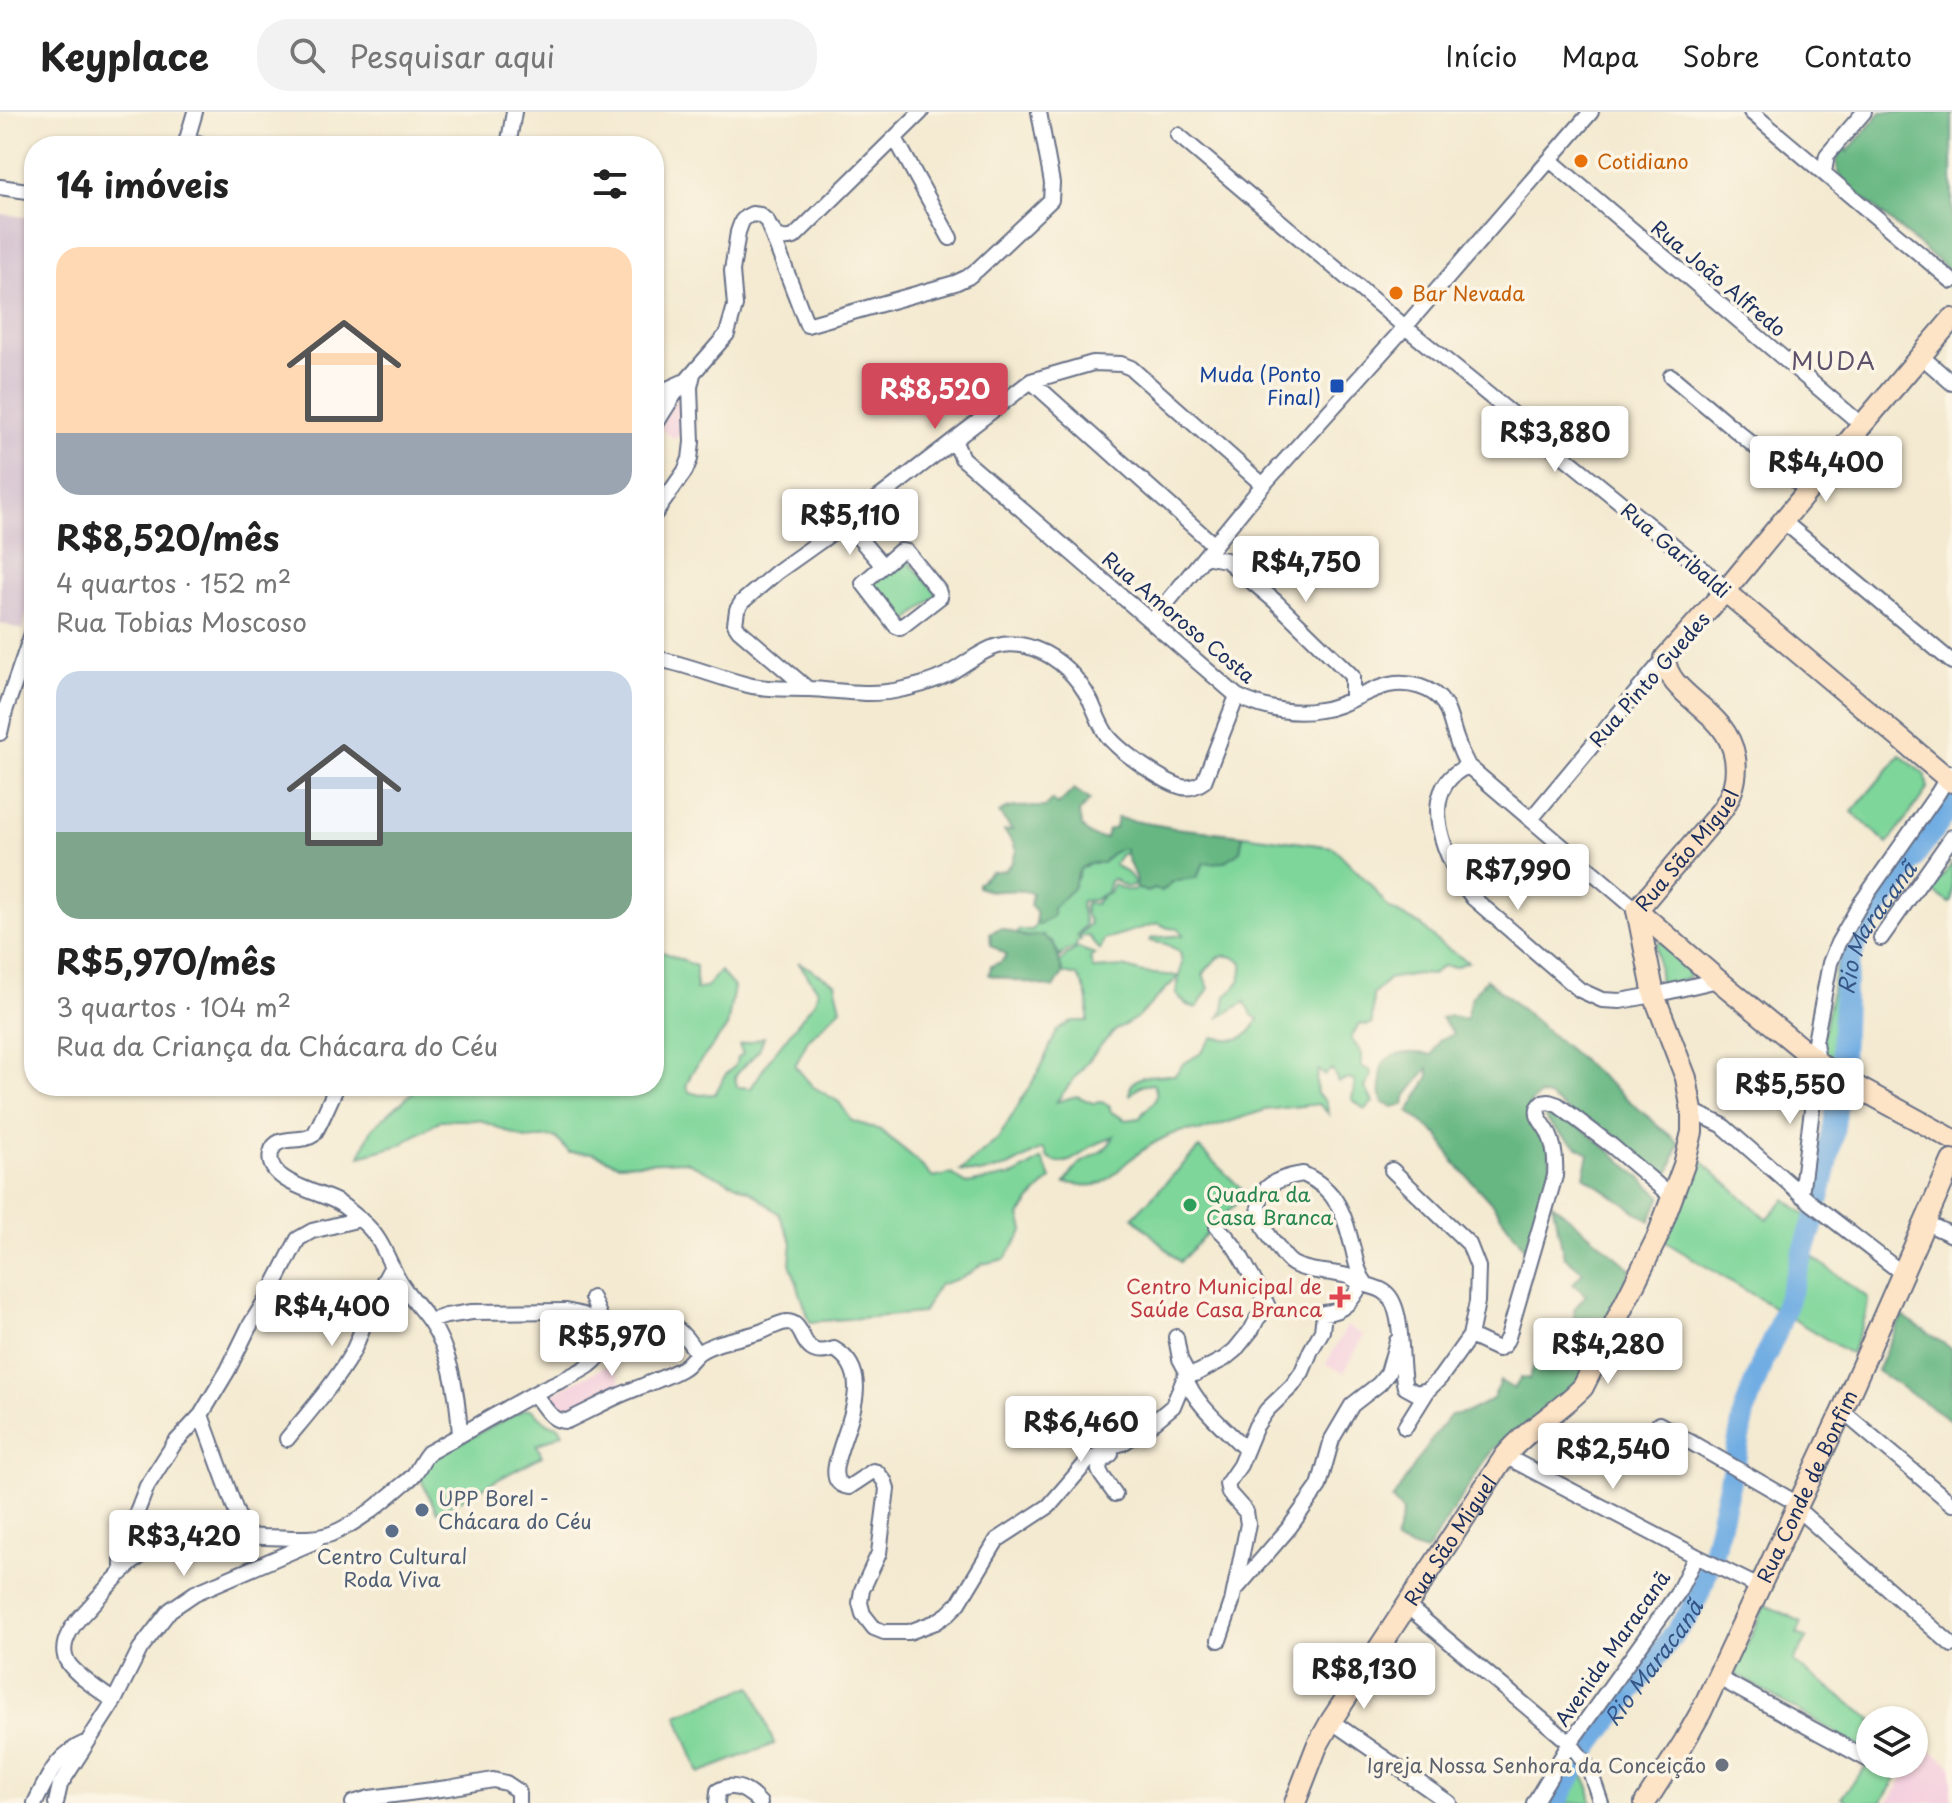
<!DOCTYPE html>
<html lang="pt">
<head>
<meta charset="utf-8">
<style>
	:root { --surface:#fff; --page:#f2f2f2; --text:#222; --muted:#767676; --line:#e0e0e0; --accent:#d1495b }
	body { margin:0; font-family:"Playpen Sans",sans-serif; background:var(--page); color:var(--text); height:100vh; display:flex; flex-direction:column; font-size:30px; white-space:nowrap }
	* { box-sizing:border-box; margin:0 }
	p { font-size:26px; color:var(--muted) }
	.icon { flex:none; width:44px; height:44px; fill:none; stroke:currentColor; stroke-width:2; stroke-linecap:round; stroke-linejoin:round }
	.map { position:relative; flex:1; overflow:hidden }
	.drawer { position:absolute; left:24px; top:24px; width:640px; height:960px; display:flex; flex-direction:column; background:var(--surface); border-radius:32px; box-shadow:0 2px 6px #0004 }
	.drawer>* { flex:none }
	.tools { position:absolute; left:1856px; top:1594px; display:grid; gap:16px }
	.tools a { display:grid; place-items:center; width:72px; height:72px; border-radius:50%; background:var(--surface); box-shadow:0 2px 6px #0004; font-size:40px }
	.price { position:absolute; translate:-50% -68px; padding:0 18px; border-radius:8px; background:#fff; color:#222; font-size:26px; line-height:52px; filter:drop-shadow(0 2px 4px #0008) }
	.price::after { content:''; position:absolute; left:50%; top:48px; width:24px; height:18px; margin-left:-12px; background:inherit; clip-path:polygon(0 0,100% 0,50% 100%) }
	.price.selected { background:var(--accent); color:#fff }
	ul { padding:0; list-style:none }
	li { display:grid; align-content:center; gap:16px; height:424px; padding:0 32px }
	li span { display:grid; place-items:center; height:248px; border-radius:24px; color:#555 }
	li>.icon { margin-inline-start:auto }
	span .icon { width:144px; height:144px; fill:#fffc; stroke-width:1 }
	li b { font-size:34px }
	h2 { display:flex; justify-content:space-between; align-items:center; height:96px; padding:0 32px; font-size:34px }
	header { display:flex; align-items:center; gap:48px; box-sizing:border-box; height:112px; padding:0 40px; background:var(--surface); border-bottom:2px solid var(--line) }
	header strong { font-size:38px }
	nav { display:flex; gap:44px; margin-inline-start:auto; font-size:28px }
	.search { width:560px; height:72px; background:var(--page); display:flex; align-items:center; gap:20px; box-sizing:border-box; padding:0 28px; border-radius:32px; color:var(--muted); font-size:30px }
	.map>svg:first-child { display:block }
	.built { fill:#f4cfde }
	.industrial { fill:#d0bdce }
	.green { fill:#7ed69a; stroke:#4c827c; stroke-width:2 }
	.forest { fill:#66b782; stroke:#407370; stroke-width:2 }
	.lines { fill:none; stroke-linecap:round; stroke-linejoin:round }
	.river { stroke:#71ade3; stroke-width:22 }
	.street-casing { stroke:#677086; stroke-width:18 }
	.secondary-casing { stroke:#677086; stroke-width:24 }
	.street { stroke:#fff; stroke-width:14 }
	.secondary { stroke:#fee4c6; stroke-width:20 }
	.food-dot { fill:#e8710a; stroke:#fcf5e5; stroke-width:3 }
	.transit-dot { fill:#1a4fb4; stroke:#fcf5e5; stroke-width:3 }
	.leisure-dot { fill:#2e9e5b; stroke:#fcf5e5; stroke-width:3 }
	.health-dot { fill:#e0444e; stroke:#fcf5e5; stroke-width:3 }
	.service-dot { fill:#5c6f8a; stroke:#fcf5e5; stroke-width:3 }
	.worship-dot { fill:#6b7280; stroke:#fcf5e5; stroke-width:3 }
	.labels { text-anchor:middle; dominant-baseline:central; stroke-width:7; stroke-linejoin:round; paint-order:stroke }
	.food-label { font-size:20px; fill:#c56008; stroke:#fcf5e5; text-anchor:start }
	.street-label { font-size:20px; fill:#1b2f5e; stroke:#fcf5e5 }
	.transit-label { font-size:20px; fill:#164399; stroke:#fcf5e5; text-anchor:end }
	.leisure-label { font-size:20px; fill:#27864d; stroke:#fcf5e5; text-anchor:start }
	.health-label { font-size:20px; fill:#be3a42; stroke:#fcf5e5; text-anchor:end }
	.service-label { font-size:20px; fill:#4e5e75; stroke:#fcf5e5; text-anchor:start }
	.worship-label { font-size:20px; fill:#5b616d; stroke:#fcf5e5; text-anchor:end }
	.water-label { font-size:22px; font-style:italic; fill:#355586; stroke:#fcf5e5 }
	.quarter-label { font-size:24px; letter-spacing:2px; fill:#5c526c; stroke:#fcf5e5 }
</style>
</head>
<body>
<header>
<strong>Keyplace</strong>
<div class="search"><svg class="icon" aria-label="search" viewBox="0 0 24 24"><circle cx="10" cy="10" r="6"/><path d="M15 15l6 6"/></svg>Pesquisar aqui</div>
<nav><a>Início</a><a>Mapa</a><a>Sobre</a><a>Contato</a></nav>
</header>
<div class="map">
<svg width="1952" height="1691" viewBox="0 0 1952 1691">
	<rect width="100%" height="100%" fill="#fcf5e5"/>
	<filter id="ink" filterUnits="userSpaceOnUse"><feTurbulence type="fractalNoise" baseFrequency=".0125" numOctaves="2"/><feDisplacementMap in="SourceGraphic" scale="16" xChannelSelector="R" yChannelSelector="G"/><feConvolveMatrix kernelMatrix="1 2 1 2 8 2 1 2 1" color-interpolation-filters="sRGB"/></filter>
	<filter id="wash" filterUnits="userSpaceOnUse"><feTurbulence type="fractalNoise" baseFrequency=".006" numOctaves="4" result="noise"/><feDisplacementMap in="SourceGraphic" scale="32" xChannelSelector="R" yChannelSelector="G"/><feGaussianBlur stdDeviation="1.8" result="paint"/><feColorMatrix in="noise" values="0 0 0 0 0 0 0 0 0 0 0 0 0 0 0 0 0 1.4 0 .05"/><feComposite in="paint" operator="in"/></filter>
	<g filter="url(#wash)">
		<rect width="100%" height="100%" fill="#f4ead1"/>
		<path class="built" d="M680,281l6,6 1,23 -12,17 -17,-12z
			M1347,1214l17,9 -20,38 -18,-9z
			M612,1251l11,23 -61,31 -8,-2 -7,-14 5,-7z
			M1925,1634l27,19v38h-65z"/>
		<path class="industrial" d="M0,102l34,4v373l-12,39 -22,-7z"/>
		<path class="green" d="M900,440l38,42 -35,31 -38,-41z
			M1900,643l25,20 3,13 -40,56 -36,-32z
			M1944,684l4,2 -51,67 -19,33 -21,28 -18,48 -3,19 -1,69 -8,-6 -6,-9 15,-80 6,-16 15,-31z
			M1243,723l90,12 37,37 19,24 33,18 17,17 29,19 -13,5 -13,-1 -10,9 -16,-1 -28,5 -15,16 -1,28 -4,2 -9,-1 -8,14 11,16v13l9,4 -1,9 -5,7 8,15 -8,8 -13,-11 3,-18 -7,-2 -10,3 -6,-13 -8,6 -6,-5 -2,10 1,14 9,7 3,13 -10,-10 -54,6 -66,22c-20,-7 -52,14 -68,27 -10,7 -18,19 -29,24 -13,5 -23,1 -37,0 4,-5 8,-13 12,-17 15,-12 28,-11 37,-30 -8,5 -18,7 -25,12 -14,11 -27,22 -43,8v-5l-4,-2 -34,18 -29,6 -19,-2 38,-32 41,-68 18,-40 16,-10h15c1,-19 1,-29 -11,-45l-14,-3 -4,-9 8,-10 11,-6 17,6 -5,4 3,11 31,-2 19,6 36,3 -41,41 -22,13 -15,15 -45,57 21,-6 16,7 8,-1 8,3 2,7 15,8 14,-2c6,-13 24,-15 13,-34l-13,2 -10,9c-3,-23 29,-20 45,-20l8,-11 18,-11 12,-16c21,5 36,4 45,-18l-5,-3 -8,-14 -25,15 4,-8 2,-13c13,-10 17,-19 16,-34 -19,-14 -28,-3 -39,13l6,13 -12,20 -10,-3 -11,-11 6,-32 -2,-10 -14,-8 -16,-3 2,-3 31,-3 -4,-6 -11,-1 -10,-5 -53,16 -6,11 -11,-15 -7,2 -1,-2 10,-12c-3,-6 -8,-14 -4,-20l9,1 9,-10 5,-1 4,-9 12,6 9,1 2,-3 12,4 6,-3 8,2 12,-10 23,-4 7,-14 36,-12z
			M1120,737h5v4l-5,2 -6,10c9,5 19,9 21,21l-9,1 -13,-8 -3,2 -3,11 -13,8 -12,1 -1,4 4,20 -8,11 4,4 -4,2 -1,5 -11,4 -5,6 -8,-16 -37,-7 5,-4h12l3,-3 1,-5 3,3 39,-48 2,-8 10,-6h13l8,-9z
			M1952,751v38l-2,2 -18,-12z
			M1662,829l26,28 1,8 -23,10 -6,-5 -4,-38z
			M654,840h9l33,14v24l10,-3 14,-16 14,16 -7,40 -35,45 -6,14 3,6 11,3 15,-1 11,-20 9,-8 2,-8 6,-4 -4,-9 25,-8 -5,13 -24,26 2,11 14,1 18,-28 46,-59 3,-11 -20,-28 37,21 6,25 -33,32 -13,26 17,20 27,16 13,19 28,9 32,26 21,22 18,-4 16,10 48,-9 27,-16 9,20 -18,18 -13,19 4,14 -19,29 -23,5 -18,13 -25,8 -17,28 -112,9 -20,-59 2,-21 -13,-28 -27,-22 -67,-31 -67,3 -25,-11 -24,-1 -14,-15 -30,2 -45,-19h-39l-41,25 -40,11 12,-28 48,-42h234z
			M1199,1036l47,45 -66,69 -47,-45z
			M1698,1046l69,61 18,-20 31,24 -7,31 59,44 -2,16 -15,40 -187,-113 24,-46z
			M531,1297l18,15 10,2 4,7 -26,12 5,11 -105,56 -18,-36 10,-17 94,-49z
			M1765,1493l37,17 -5,12 10,5 -14,23 80,58h-3v33l-136,-80z
			M752,1574l22,58 -75,29 -22,-58z
			M1870,1650v2h35l-24,39h-30l-10,-6z
			M1582,1660l7,15 3,16h-29z"/>
		<path class="forest" d="M1881,0h71v161l-108,-91c-10,-16 -10,-22 1,-38l2,8z
			M1074,677l16,11 -11,12c1,17 9,27 27,26l2,-8 7,-2 2,-10 57,10 69,7 -3,16 -15,11 -21,1 -7,14 -23,4 -12,10 -8,-2 -6,3 -12,-4c2,-14 -10,-25 -11,-39h-5l-9,5 -8,9h-13l-10,6 -7,19 -20,20v8l-14,9 -3,-3v-11l-6,-6 2,-12c-18,-7 -36,3 -54,-6v-4l13,-11 14,-2 7,-7 4,-12 -3,-9 -9,-11 8,-1 -13,-17c15,-10 29,-5 46,-6l7,-7 6,5z
			M1000,816l26,9 16,-2c18,11 14,21 21,38l-9,15 -65,-13 2,-9 10,-4 6,-7 -16,-10 -1,-12z
			M1486,867l193,164 -13,40 -117,-86 -10,-2 -9,9c0,17 16,30 19,46 6,26 -13,73 -21,99h-3l-32,-44 -39,-43 -16,-27 -29,-23 20,-36 -1,-8 -23,30 -1,7 -10,2 -11,-4c-4,-8 -2,-10 -2,-19 1,-4 -1,-8 0,-13 2,-22 36,-19 51,-16l8,-16 14,-5 -13,-16 10,-2 15,3 5,-21z
			M1548,998c26,5 90,66 113,86l-11,25 -66,-45 5,-22c-10,-7 -43,-27 -43,-38 0,-2 2,-4 2,-6z
			M1552,1091l79,66 -51,111 -70,58 -18,12 -66,102 -31,-10 8,-30 -11,-12 44,-67 15,-18 17,-3 25,-13 7,-18 14,8 7,-12 8,2 5,-14 7,1 3,-18 13,4 8,-17 10,-1 -1,-25 12,-14 -13,-11 10,-12 -19,-16z
			M1902,1204l50,33v72l-75,-50z"/>
		<g class="lines">
			<g class="river">
				<path id="s1" d="M1842,953l2,-72 5,-30 11,-31 92,-127"/>
				<path d="M1819,1086c9,-36 17,-72 19,-109"/>
				<path d="M1765,1245l12,-26 37,-110"/>
				<path d="M1734,1353l10,-52 19,-53"/>
				<path d="M1712,1445l20,-85"/>
				<path id="s2" d="M1589,1635l99,-132 13,-25 6,-20"/>
				<path d="M1556,1691l19,-34"/>
			</g>
		</g>
	</g>
	<g filter="url(#ink)">
		<g class="lines">
			<g class="street-casing">
				<path id="street" d="M1751,0l201,169
					M1178,23l227,192 322,262
					M895,26l55,100
					M187,27l19,7
					M185,34l10,-34
					M508,34l6,-34
					M1550,48l312,265
					M1824,60l3,-17 37,-43
					M0,75l34,5
					M771,116c6,10 12,12 23,9l127,-125
					M1921,244l31,27
					M1671,264l137,115
					M1031,269l183,164
					M654,283l29,-13
					M654,315l20,-32 53,-61 8,-28 -3,-35 6,-39 4,-11 4,-4 6,-3 8,1 7,6 40,104 148,-42 13,-6 10,-8 73,-69 1,-17 -13,-71
					M954,328l8,18 275,238c25,12 55,19 83,14 25,-3 45,-20 69,-25 19,-4 44,2 55,19 6,10 8,23 12,34 3,10 7,19 12,28l169,144
					M654,403l31,-44 5,-12 2,-17 -2,-55 3,-13
					M1783,409l169,141
					M846,411l36,42
					M900,439l7,1 31,38 2,7 -40,31 -4,-2 -33,-43z
					M1205,444l21,4 49,41 77,75v23
					M1152,509l111,-136 142,-158 186,-215
					M654,546c32,6 62,19 94,27 19,5 41,3 61,4 27,1 57,7 85,2 17,-3 36,-8 52,-16 32,-17 48,-41 89,-26 25,9 44,30 56,53 5,11 9,23 16,33 12,16 55,46 75,52 8,2 15,-1 22,-6l33,-85
					M808,577l-69,-59 -4,-6 2,-14 5,-8 35,-30 69,-49 185,-142 62,-18 28,1 10,4 132,117
					M0,621l5,-22 29,-83
					M1468,654c-56,24 -21,98 5,132l107,92 22,10 18,1 34,-6 64,-15
					M1531,707l134,-161
					M1881,826l71,-101
					M337,974c-4,8 -20,46 -24,49 -12,9 -38,-2 -42,18 -7,29 50,39 68,50 9,6 17,13 24,19 19,16 24,37 35,57 9,16 23,29 33,44 21,31 27,75 29,112
					M1692,999l30,14 88,77 92,71
					M1392,1058l77,74 9,23 -1,35 -7,34 -30,42 -12,12 -23,37
					M1801,1083l17,-132 -3,-21 15,-79 8,-20 23,-40 77,-110 12,-20
					M1926,1111l26,12
					M1366,1172c-8,-11 -10,-22 -13,-35 -9,-35 -15,-59 -50,-75 -13,2 -31,6 -39,17 -7,9 -5,18 -2,29 2,10 8,18 15,26 4,6 9,14 16,18 16,9 37,7 54,12 6,2 11,6 16,8 7,2 17,4 23,9 19,16 13,71 19,94l11,6 12,-3
					M592,1186l12,28
					M430,1209l16,-5 26,-4 94,-1 17,4 32,16
					M1470,1224l28,13 6,-4 4,-8 47,-161c1,-15 0,-30 -7,-44 -3,-6 -8,-11 -10,-17 -1,-7 0,-7 4,-12l7,-1 9,3 54,41 60,51
					M1187,1260l8,2 29,-15 11,-9 17,-21 5,-10 11,-12c-5,-12 -11,-20 -16,-30 -12,-21 -17,-34 -35,-50
					M1185,1265c11,29 39,50 61,73
					M534,1282c10,11 16,28 33,27 17,-8 34,-17 51,-25 20,-9 43,-16 63,-27 8,-4 11,-11 17,-16 17,-12 46,-15 65,-22 7,-3 16,-8 24,-9 21,0 10,40 47,27 62,35 -32,132 15,138l24,-16 4,1 8,10 2,7 -8,64 -17,37 -2,13 3,11 11,14 10,4h25l27,-10 12,-8 11,-11 38,-63 52,-34 38,-44 25,-16 11,-3 26,-17 24,-20 14,-34 -7,-13 -4,-22
					M1842,1299l110,93
					M201,1303l44,121
					M1659,1312l139,80
					M287,1327c23,-28 47,-55 65,-86 8,-15 12,-32 19,-48 6,-13 14,-25 21,-39
					M1111,1342l-11,9 -1,7 3,6 13,18
					M1505,1344l191,100 63,31
					M1796,1396l156,137
					M122,1461v-17l6,-21 19,-49 27,-42 27,-29 27,-45 21,-43 21,-34 28,-54 14,-8 48,-12
					M1236,1477l53,-61 30,-42 13,-47 20,-34 27,-21 9,-11 9,-32
					M1407,1494l163,137 19,25 12,35
					M1219,1528l13,-38 16,-78 -2,-12 -17,-19 -2,-9 13,-19 16,-39 11,-16 25,-24 10,-14 9,-22 11,-19 2,-18c19,-1 29,-13 37,-29
					M1717,1565l150,82
					M114,1589c-12,-9 -46,-30 -49,-45 -4,-15 9,-33 19,-43 25,-27 52,-63 89,-74 23,-7 66,-3 91,-2 22,0 46,4 67,-3 27,-11 49,-30 70,-48 5,-4 11,-8 14,-13 5,-7 7,-13 13,-20 38,-21 75,-43 113,-63 16,-8 35,-15 49,-25 25,-19 17,-44 60,-46 21,-1 37,18 47,35
					M1331,1609l118,82
					M35,1691c14,-28 21,-48 52,-61
					M56,1691l4,-18 54,-84 26,-52 30,-39 25,-17 121,-52
					M353,1691l17,-5 78,-10 45,-8 13,3 12,8v12
					M717,1691l1,-12c16,-10 31,0 42,12
					M1534,1691l36,-60 107,-149 19,-38"/>
			</g>
			<g class="secondary-casing">
				<g id="secondary">
					<path d="M1727,477l5,8 220,185"/>
					<path id="s3" d="M1637,798l84,-99c12,-17 17,-33 14,-53 -8,-50 -68,-61 -70,-100l62,-69 135,-164 90,-106"/>
					<path d="M1637,798l81,70 112,92 122,67"/>
					<path id="s4" d="M1295,1691l22,-57 14,-25 174,-265c22,-27 54,-44 78,-69l74,-149 27,-73 8,-33v-21l-6,-33 -32,-83 -17,-85"/>
					<path id="s5" d="M1645,1691l39,-61 17,-30 141,-301 110,-250"/>
				</g>
			</g>
			<use href="#street" class="street"/>
			<use href="#secondary" class="secondary"/>
		</g>
	</g>
	<g class="food-dot">
		<circle cx="1581" cy="49" r="8"/>
		<circle cx="1396" cy="181" r="8"/>
	</g>
	<rect class="transit-dot" x="1329" y="266" width="16" height="16" rx="4"/>
	<circle class="leisure-dot" cx="1190" cy="1093" r="8"/>
	<path class="health-dot" d="M1336 1173h8v8h8v8h-8v8h-8v-8h-8v-8h8z"/>
	<g class="service-dot">
		<circle cx="422" cy="1398" r="8"/>
		<circle cx="392" cy="1419" r="8"/>
	</g>
	<circle class="worship-dot" cx="1722" cy="1653" r="8"/>
	<g class="labels">
		<g class="food-label">
			<text x="1597" y="49">Cotidiano</text>
			<text x="1412" y="181">Bar Nevada</text>
		</g>
		<g class="street-label">
			<text transform="translate(1719 166) rotate(40)">Rua João Alfredo</text>
			<text transform="translate(1676 438) rotate(40)">Rua Garibaldi</text>
			<text transform="translate(1179 505) rotate(40)">Rua Amoroso Costa</text>
			<text transform="translate(1649 567) rotate(-49)">Rua Pinto Guedes</text>
			<text stroke="none"><textPath href="#s3" startOffset="78">Rua São Miguel</textPath></text>
			<text stroke="none"><textPath href="#s5" startOffset="356">Rua Conde de Bonfim</textPath></text>
			<text stroke="none"><textPath href="#s4" startOffset="306">Rua São Miguel</textPath></text>
			<text transform="translate(1612 1536) rotate(-55)">Avenida Maracanã</text>
		</g>
		<g class="transit-label">
			<text x="1321" y="262">Muda (Ponto<tspan x="1321" dy="23">Final)</tspan></text>
		</g>
		<g class="leisure-label">
			<text x="1206" y="1082">Quadra da<tspan x="1206" dy="23">Casa Branca</tspan></text>
		</g>
		<g class="health-label">
			<text x="1322" y="1174">Centro Municipal de<tspan x="1322" dy="23">Saúde Casa Branca</tspan></text>
		</g>
		<g class="service-label">
			<text x="438" y="1386">UPP Borel -<tspan x="438" dy="23">Chácara do Céu</tspan></text>
			<text x="392" y="1444" text-anchor="middle">Centro Cultural<tspan x="392" dy="23">Roda Viva</tspan></text>
		</g>
		<g class="worship-label">
			<text x="1706" y="1653">Igreja Nossa Senhora da Conceição</text>
		</g>
		<g class="water-label">
			<text stroke="none"><textPath href="#s1" startOffset="146">Rio Maracanã</textPath></text>
			<text stroke="none"><textPath href="#s2" startOffset="106">Rio Maracanã</textPath></text>
		</g>
		<g class="quarter-label">
			<text x="1834" y="248">MUDA</text>
		</g>
	</g>
</svg>
<div class="tools">
<a><svg class="icon" aria-label="layers" viewBox="0 0 24 24"><path d="M12 4l9 5-9 5-9-5zM3 14l9 5 9-5"/></svg></a>
</div>
<b class="price selected" style="left:935px;top:319px">R$8,520</b>
<b class="price" style="left:1555px;top:362px">R$3,880</b>
<b class="price" style="left:1826px;top:392px">R$4,400</b>
<b class="price" style="left:850px;top:445px">R$5,110</b>
<b class="price" style="left:1306px;top:492px">R$4,750</b>
<b class="price" style="left:1518px;top:800px">R$7,990</b>
<b class="price" style="left:1790px;top:1014px">R$5,550</b>
<b class="price" style="left:332px;top:1236px">R$4,400</b>
<b class="price" style="left:612px;top:1266px">R$5,970</b>
<b class="price" style="left:1608px;top:1274px">R$4,280</b>
<b class="price" style="left:1081px;top:1352px">R$6,460</b>
<b class="price" style="left:1613px;top:1379px">R$2,540</b>
<b class="price" style="left:184px;top:1466px">R$3,420</b>
<b class="price" style="left:1364px;top:1599px">R$8,130</b>
<section class="drawer">
<h2>14 imóveis<svg class="icon" aria-label="filters" viewBox="0 0 24 24"><path d="M4 7h16M4 17h16"/><circle cx="9" cy="7" r="2"/><circle cx="15" cy="17" r="2"/></svg></h2>
<ul>
<li><span style="background:linear-gradient(#ffd9b3 75%,#9aa5b1 0)"><svg class="icon" aria-label="home" viewBox="0 0 24 24"><path d="M3 11l9-7 9 7M6 9v11h12V9"/></svg></span><div><b>R$8,520/mês</b><p>4 quartos · 152 m²</p><p>Rua Tobias Moscoso</p></div></li>
<li><span style="background:linear-gradient(#c9d6e8 65%,#7fa58c 0)"><svg class="icon" aria-label="home" viewBox="0 0 24 24"><path d="M3 11l9-7 9 7M6 9v11h12V9"/></svg></span><div><b>R$5,970/mês</b><p>3 quartos · 104 m²</p><p>Rua da Criança da Chácara do Céu</p></div></li>
</ul>
</section>
</div>
</body>
</html>
